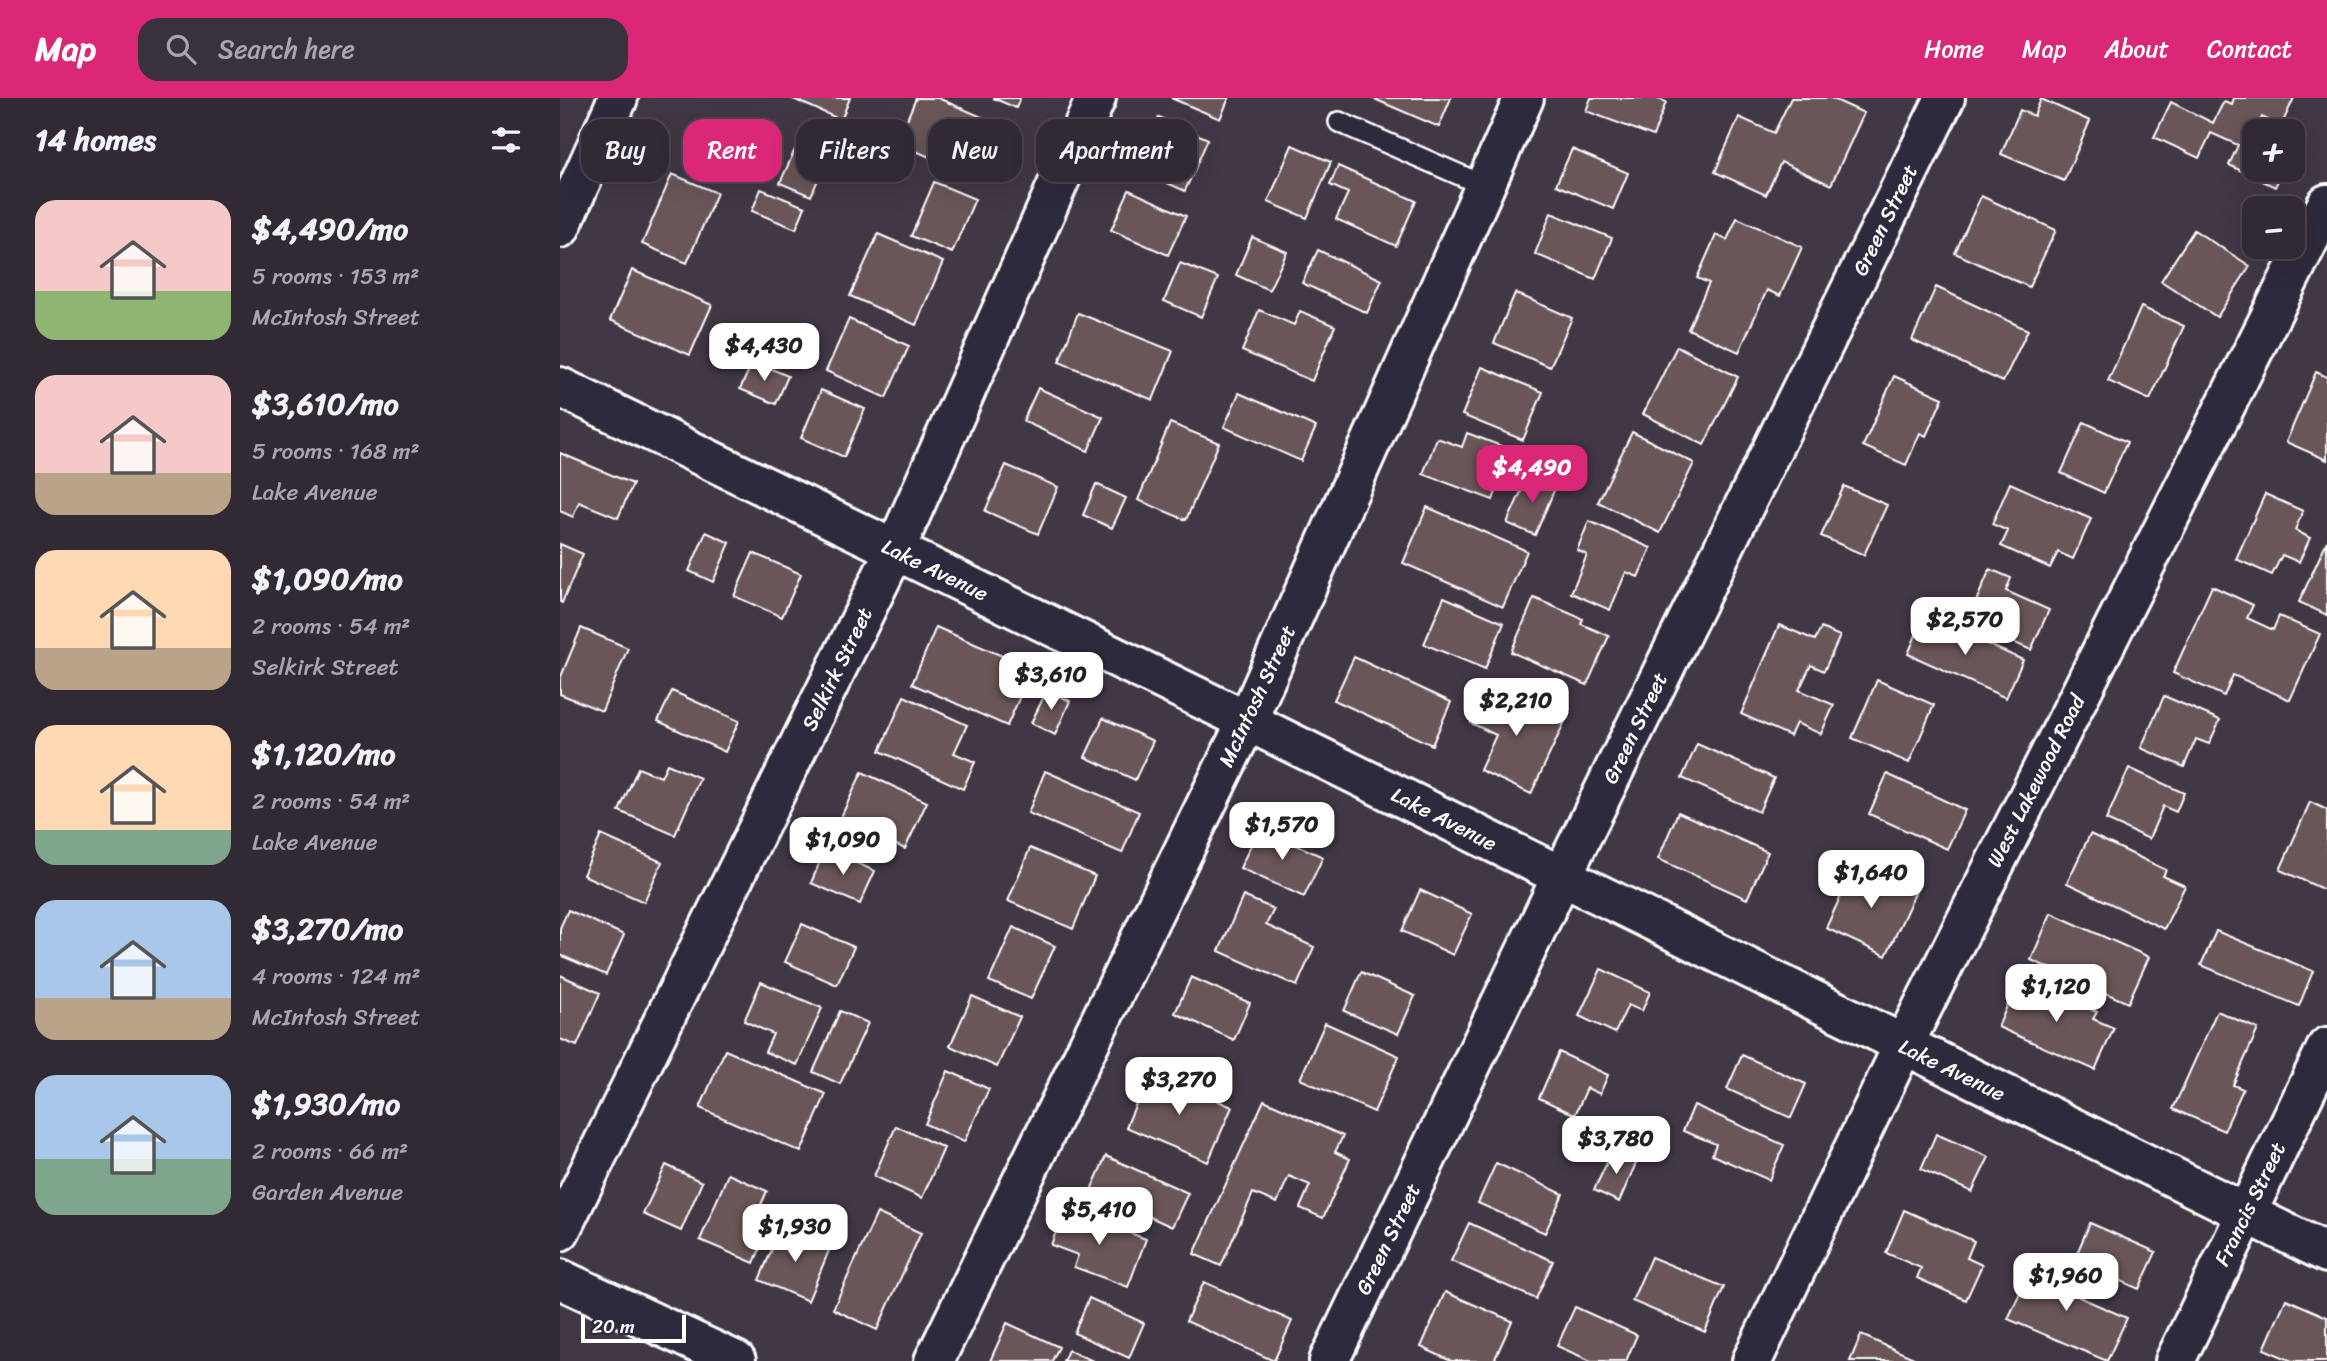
<!DOCTYPE html>
<html lang="en">
<head>
<meta charset="utf-8">
<style>
	:root { --surface:#312934; --page:#39313c; --text:#f1f3f6; --muted:#a8a6ac; --line:#4c454f; --accent:#db2777 }
	body { margin:0; font-family:Sriracha,sans-serif; background:var(--page); color:var(--text); height:100vh; display:flex; flex-direction:column; font-size:26px; white-space:nowrap }
	* { box-sizing:border-box; margin:0 }
	p { font-size:23px; color:var(--muted) }
	.icon { flex:none; width:38px; height:38px; fill:none; stroke:currentColor; stroke-width:2; stroke-linecap:round; stroke-linejoin:round }
	.map { position:relative; flex:1; overflow:hidden }
	.side { display:flex; flex-direction:column; background:var(--surface); width:560px }
	.side>* { flex:none }
	.guide { position:absolute; left:21px; top:21px; width:665px; height:63px; display:flex; gap:14px }
	.tools { position:absolute; left:1682px; top:21px; display:grid; gap:14px }
	.tools a { display:grid; place-items:center; width:63px; height:63px; border-radius:14px; background:var(--surface); box-shadow:0 7px 28px #0002,0 0 0 2px var(--line); font-size:35px }
	.scale { position:absolute; left:21px; bottom:18px; width:105px; box-sizing:border-box; padding-left:7px; border:4px solid #fff; border-top:0; font-size:19px; line-height:24px; white-space:nowrap; color:#fff; -webkit-text-stroke:5px #2f2a3d; paint-order:stroke }
	.price { position:absolute; translate:-50% -60px; padding:0 16px; border-radius:14px; background:#fff; color:#222; font-size:23px; line-height:46px; filter:drop-shadow(0 2px 4px #0008) }
	.price::after { content:''; position:absolute; left:50%; top:42px; width:21px; height:16px; margin-left:-10px; background:inherit; clip-path:polygon(0 0,100% 0,50% 100%) }
	.price.selected { background:var(--accent); color:#fff }
	ul { padding:0; list-style:none }
	li { display:flex; align-items:center; gap:21px; height:175px; padding:0 35px }
	li span { display:grid; place-items:center; flex:none; width:196px; height:140px; border-radius:21px; color:#555 }
	li>.icon { margin-inline-start:auto }
	span .icon { width:84px; height:84px; fill:#fffc; stroke-width:1 }
	li b { font-size:30px }
	h2 { display:flex; justify-content:space-between; align-items:center; height:84px; padding:0 35px; font-size:30px }
	.tag { padding:0 24px; border-radius:21px; background:var(--surface); box-shadow:0 7px 28px #0002,0 0 0 2px var(--line); font-size:24px; line-height:63px }
	.tag.selected { background:var(--accent); color:#fff }
	header { display:flex; align-items:center; gap:42px; box-sizing:border-box; height:98px; padding:0 35px; background:var(--accent); color:#fff }
	header strong { font-size:33px }
	nav { display:flex; gap:38px; margin-inline-start:auto; font-size:24px }
	.search { width:490px; height:63px; background:var(--page); display:flex; align-items:center; gap:18px; box-sizing:border-box; padding:0 24px; border-radius:21px; color:var(--muted); font-size:26px }
	main { display:flex; flex:1; min-height:0 }
	.map>svg:first-child { display:block }
	.building { fill:#6a5658; stroke:#fff; stroke-width:2 }
	.lines { fill:none; stroke-linecap:round; stroke-linejoin:round }
	.lane-casing { stroke:#fff; stroke-width:24 }
	.street-casing { stroke:#fff; stroke-width:44 }
	.lane { stroke:#2f2a3d; stroke-width:19 }
	.street { stroke:#2f2a3d; stroke-width:38 }
	.labels { text-anchor:middle; dominant-baseline:central; stroke-width:5; stroke-linejoin:round; paint-order:stroke }
	.street-label { font-size:21px; fill:#fff; stroke:#2f2a3d }
</style>
</head>
<body>
<header>
<strong>Map</strong>
<div class="search"><svg class="icon" aria-label="search" viewBox="0 0 24 24"><circle cx="10" cy="10" r="6"/><path d="M15 15l6 6"/></svg>Search here</div>
<nav><a>Home</a><a>Map</a><a>About</a><a>Contact</a></nav>
</header>
<main>
<section class="side">
<h2>14 homes<svg class="icon" aria-label="filters" viewBox="0 0 24 24"><path d="M4 7h16M4 17h16"/><circle cx="9" cy="7" r="2"/><circle cx="15" cy="17" r="2"/></svg></h2>
<ul>
<li><span style="background:linear-gradient(#f6c9c9 65%,#8fb573 0)"><svg class="icon" aria-label="home" viewBox="0 0 24 24"><path d="M3 11l9-7 9 7M6 9v11h12V9"/></svg></span><div><b>$4,490/mo</b><p>5 rooms · 153 m²</p><p>McIntosh Street</p></div></li>
<li><span style="background:linear-gradient(#f6c9c9 70%,#b9a48a 0)"><svg class="icon" aria-label="home" viewBox="0 0 24 24"><path d="M3 11l9-7 9 7M6 9v11h12V9"/></svg></span><div><b>$3,610/mo</b><p>5 rooms · 168 m²</p><p>Lake Avenue</p></div></li>
<li><span style="background:linear-gradient(#ffd9b3 70%,#b9a48a 0)"><svg class="icon" aria-label="home" viewBox="0 0 24 24"><path d="M3 11l9-7 9 7M6 9v11h12V9"/></svg></span><div><b>$1,090/mo</b><p>2 rooms · 54 m²</p><p>Selkirk Street</p></div></li>
<li><span style="background:linear-gradient(#ffd9b3 75%,#7fa58c 0)"><svg class="icon" aria-label="home" viewBox="0 0 24 24"><path d="M3 11l9-7 9 7M6 9v11h12V9"/></svg></span><div><b>$1,120/mo</b><p>2 rooms · 54 m²</p><p>Lake Avenue</p></div></li>
<li><span style="background:linear-gradient(#a9c7e8 70%,#b9a48a 0)"><svg class="icon" aria-label="home" viewBox="0 0 24 24"><path d="M3 11l9-7 9 7M6 9v11h12V9"/></svg></span><div><b>$3,270/mo</b><p>4 rooms · 124 m²</p><p>McIntosh Street</p></div></li>
<li><span style="background:linear-gradient(#a9c7e8 60%,#7fa58c 0)"><svg class="icon" aria-label="home" viewBox="0 0 24 24"><path d="M3 11l9-7 9 7M6 9v11h12V9"/></svg></span><div><b>$1,930/mo</b><p>2 rooms · 66 m²</p><p>Garden Avenue</p></div></li>
</ul>
</section>
<div class="map">
<svg width="1767" height="1263" viewBox="0 0 1767 1263">
	<rect width="100%" height="100%" fill="#413745"/>
	<filter id="ink" filterUnits="userSpaceOnUse"><feTurbulence type="fractalNoise" baseFrequency=".0143" numOctaves="2"/><feDisplacementMap in="SourceGraphic" scale="14" xChannelSelector="R" yChannelSelector="G"/><feConvolveMatrix kernelMatrix="1 2 1 2 8 2 1 2 1" color-interpolation-filters="sRGB"/></filter>
	<g filter="url(#ink)">
		<path class="building" d="M231,0h59l-9,22z
			M356,0h22l60,26 -22,53 -79,-34z
			M433,0h27l-4,10z
			M611,0h58l-9,21z
			M812,0h79l-12,29z
			M1031,0h65l10,4 -13,34 -67,-25z
			M1231,0h40l33,15 -33,72 -50,-23 -15,33 -51,-23 24,-55 35,16z
			M1674,0h60l-13,28 -19,-9 -10,21 2,32h29l-8,17 -46,-22 9,-20 -27,-12 -12,25 -45,-21 17,-35 42,21 11,-22 8,3z
			M1481,1l49,22 -26,60 -63,-27 19,-44 14,6z
			M599,19l49,22 -23,52 -49,-22z
			M245,29l30,13 -24,56 -31,-13z
			M732,47l39,17 -24,56 -39,-16z
			M1012,51l56,24 -15,36 -57,-24z
			M778,68l78,35 -20,45 -60,-27 12,-26 -18,-8z
			M112,76l45,19 -30,70 -45,-19z
			M374,84l41,17 -23,54 -41,-17z
			M201,91l44,18 -9,22 -44,-18z
			M569,92l57,26 -18,39 -57,-25z
			M1421,98l75,34 -27,57 -74,-34z
			M991,115l61,25 -17,41 -60,-25z
			M1177,120l65,29 -22,49 -13,-6 -28,62 -51,-23 21,-46 -12,-5 19,-43 11,5z
			M1634,132l56,36 -33,51 -56,-36z
			M318,136l65,28 -27,63 -66,-29z
			M692,139l35,15 -18,38 -33,-15z
			M758,152l64,30 -15,33 -65,-30z
			M620,165l38,15 -17,39 -37,-16z
			M72,172l80,35 -22,50 -80,-35z
			M1376,189l92,43 -25,52 -91,-42z
			M955,195l57,25 -22,49 -56,-24z
			M1581,209l43,19 -34,74 -42,-19z
			M699,212l35,15 6,-14 35,15 -23,55 -70,-30z
			M518,215l95,38 -20,49 -94,-38z
			M289,221l60,27 -23,52 -60,-27z
			M1117,248l61,31 -34,68 -61,-31z
			M193,263l35,15 -12,28 -36,-15z
			M922,269l61,25 -20,48 -61,-25z
			M1756,274l11,5v83l-41,-18z
			M1334,278l49,22 -17,38 -6,-3 -14,32 -43,-19z
			M478,290l65,29 -15,34 -65,-30z
			M261,292l44,19 -21,48 -43,-19z
			M679,295l77,34 -15,34 -77,-34z
			M1524,324l43,20 -23,51 -43,-20z
			M610,325l49,20 -33,77 -48,-20z
			M1072,334l62,31 -34,70 -62,-31z
			M907,335l45,17 -19,50 -70,-26 14,-36 25,9z
			M0,355l73,31 -15,34 -39,-16 -6,15 -13,-6z
			M446,367l52,22 -20,47 -53,-23z
			M969,376l27,12 -21,49 -28,-12z
			M1450,385l81,36 -18,40 -15,-7 -8,16 -49,-22 7,-15 -16,-7z
			M536,386l30,14 -14,30 -29,-13z
			M1284,388l43,19 -23,50 -43,-19z
			M1705,396l38,17 -8,19 15,8 -11,24 -17,-7 -10,20 -36,-16z
			M867,409l100,44 -24,56 -100,-44z
			M1029,423l62,27 -13,29 -12,-5 -16,38 -39,-17 16,-38 -10,-5z
			M146,434l24,11 -17,39 -24,-11z
			M1767,443v74l-28,-13z
			M0,446l23,10 -21,49 -2,-1z
			M193,455l48,21 -19,43 -48,-21z
			M1430,471l21,9 -5,13 43,19 -18,40 -64,-28z
			M1652,488l41,19 -6,13 26,12 6,-14 41,18 -30,66 -57,-25 -9,21 -51,-23z
			M884,499l60,26 -19,46 -61,-25z
			M974,500l49,21 -2,5 28,12 -22,49 -76,-33z
			M1364,518l99,44 -17,38 -98,-44z
			M1219,527l36,15 6,-12 19,8 -16,35 -13,-6 -12,25 35,15 -13,29 -25,-11 -6,13 -49,-22z
			M376,529l96,42 -25,57 -95,-42z
			M21,530l47,20 -26,63 -42,-17v-15z
			M794,559l97,45 -19,43 -98,-45z
			M1317,582l57,25 -25,58 -57,-25z
			M928,587l77,36 -34,73 -51,-24 16,-35 -25,-12z
			M487,592l23,11 -15,34 -24,-12z
			M112,593l67,30 -14,31 -67,-31z
			M344,598l63,29 -13,28 21,9 -12,27 -83,-38z
			M1604,598l56,24 -11,24 -13,-5 -12,28 -43,-19z
			M543,620l50,23 -18,39 -50,-23z
			M1137,646l77,34 -15,34 -77,-34z
			M107,666l33,14 -25,57 -56,-24 19,-43 23,9z
			M1569,670l55,25 -8,19 -13,-6 -14,33 -43,-19z
			M485,673l94,41 -17,41 -94,-40z
			M302,674l65,30 -22,47 -65,-30z
			M1327,676l78,36 -18,39 -78,-35z
			M1750,704l17,8v81l-47,-21z
			M1118,714l90,40 -21,47 -89,-40z
			M699,730l64,29 -19,40 -64,-29z
			M1530,736l76,36 -3,6 22,10 -21,43 -97,-46z
			M41,737l61,27 -18,40 -61,-27z
			M470,750l65,28 -22,53 -65,-28z
			M265,751l50,22 -15,33 -49,-21z
			M1296,765l60,28 -30,65 -60,-28z
			M860,792l52,24 -19,41 -51,-24z
			M683,798l31,13 -8,16 48,22 -17,39 -78,-35z
			M8,812l56,25 -18,40 -46,-20v-27z
			M1491,815l98,44 -21,46 -97,-43z
			M242,826l52,23 -17,38 -52,-23z
			M453,829l42,19 -24,53 -42,-18z
			M1656,833l97,40 -14,35 -98,-41z
			M1041,871l49,23 -8,19 -14,-6 -13,28 -36,-17z
			M801,874l54,24 -17,38 -54,-23z
			M0,877l40,18 -23,53 -17,-7z
			M631,879l59,26 -16,37 -59,-27z
			M1459,880l78,34 -4,7 21,9 -19,42 -97,-43z
			M201,884l61,26 -25,57 -32,-13 8,-18 -29,-13z
			M412,898l48,21 -23,50 -47,-21z
			M280,913l28,12 -28,61 -27,-12z
			M1657,913l41,18 -25,56 10,4 -19,42 -51,-22z
			M765,925l74,33 -25,56 -74,-33z
			M165,952l101,44 -25,58 -101,-44z
			M999,954l49,23 -8,19 -13,-6 -12,27 -36,-17z
			M1182,957l64,29 -15,34 -64,-29z
			M388,973l41,18 -25,53 -39,-18z
			M590,973l82,36 -24,55 -82,-35z
			M704,1002l79,36 -8,16 15,7 -27,59 -23,-10 10,-23 -21,-9 -12,27 -24,-10 -32,73 -27,-12z
			M1134,1007l90,40 -15,35 -57,-25 4,-11 -33,-13z
			M336,1028l48,22 -22,50 -48,-22z
			M1376,1036l53,23 -17,35 -51,-23z
			M1053,1052l24,11 -18,41 -25,-12z
			M546,1058l82,37 -16,34 -81,-37z
			M936,1065l67,31 -18,39 -67,-30z
			M106,1067l36,17 -21,49 -38,-17z
			M168,1076l39,17 -13,30 15,7 -15,35 -54,-23z
			M505,1110l81,31 -18,48 -54,-20 4,-12 -27,-10z
			M1344,1112l70,31 -7,17 15,7 -16,35 -49,-22 4,-10 -35,-15z
			M317,1115l44,20 -44,97 -44,-21z
			M909,1125l84,38 -17,38 -85,-38z
			M1530,1125l66,29 -17,37 -65,-29z
			M221,1130l49,20 -22,53 -49,-21z
			M1091,1159l73,30 -19,45 -73,-31z
			M1474,1164l51,23 -6,12 48,21 -20,43 -99,-42z
			M644,1184l88,39 -18,40 -88,-40z
			M885,1194l67,29 -18,40h-43l-30,-14z
			M529,1200l55,25 -15,35 -55,-25z
			M1726,1201l41,18v44h-35l-28,-12z
			M1015,1209l62,28 -11,26h-35l-34,-15z
			M447,1225l52,24 -7,14h-62z
			M1301,1237l53,23 -1,3h-63z
			M508,1252l25,11h-30z"/>
		<g class="lines">
			<g class="lane-casing">
				<path id="lane" d="M779,24l146,64"/>
			</g>
			<g class="street-casing">
				<path id="street" d="M0,130l58,-130
					M0,289l687,334 1080,532
					M0,1133l335,-681 201,-452
					M0,1181l176,82
					M374,1263l313,-640 277,-623
					M769,1263l232,-483 384,-780
					M1192,1263l151,-315 424,-842
					M1615,1263l152,-314"/>
			</g>
			<use href="#lane" class="lane"/>
			<use href="#street" class="street"/>
		</g>
	</g>
	<g class="labels">
		<g class="street-label">
			<text transform="translate(1325 122) rotate(-64)">Green Street</text>
			<text transform="translate(375 472) rotate(26)">Lake Avenue</text>
			<text transform="translate(277 571) rotate(-64)">Selkirk Street</text>
			<text transform="translate(697 598) rotate(-65)">McIntosh Street</text>
			<text transform="translate(1075 630) rotate(-64)">Green Street</text>
			<text transform="translate(1476 683) rotate(-63)">West Lakewood Road</text>
			<text transform="translate(884 721) rotate(27)">Lake Avenue</text>
			<text transform="translate(1392 972) rotate(26)">Lake Avenue</text>
			<text transform="translate(1690 1106) rotate(-64)">Francis Street</text>
			<text transform="translate(828 1141) rotate(-64)">Green Street</text>
		</g>
	</g>
</svg>
<div class="tools">
<a>+</a>
<a>−</a>
</div>
<div class="scale">20 m</div>
<b class="price" style="left:204px;top:285px">$4,430</b>
<b class="price selected" style="left:972px;top:407px">$4,490</b>
<b class="price" style="left:1405px;top:559px">$2,570</b>
<b class="price" style="left:491px;top:614px">$3,610</b>
<b class="price" style="left:956px;top:640px">$2,210</b>
<b class="price" style="left:722px;top:764px">$1,570</b>
<b class="price" style="left:283px;top:779px">$1,090</b>
<b class="price" style="left:1311px;top:812px">$1,640</b>
<b class="price" style="left:1496px;top:926px">$1,120</b>
<b class="price" style="left:619px;top:1019px">$3,270</b>
<b class="price" style="left:1056px;top:1078px">$3,780</b>
<b class="price" style="left:539px;top:1149px">$5,410</b>
<b class="price" style="left:235px;top:1166px">$1,930</b>
<b class="price" style="left:1506px;top:1215px">$1,960</b>
<div class="guide">
<a class="tag">Buy</a>
<a class="tag selected">Rent</a>
<a class="tag">Filters</a>
<a class="tag">New</a>
<a class="tag">Apartment</a>
</div>
</div>
</main>
</body>
</html>
